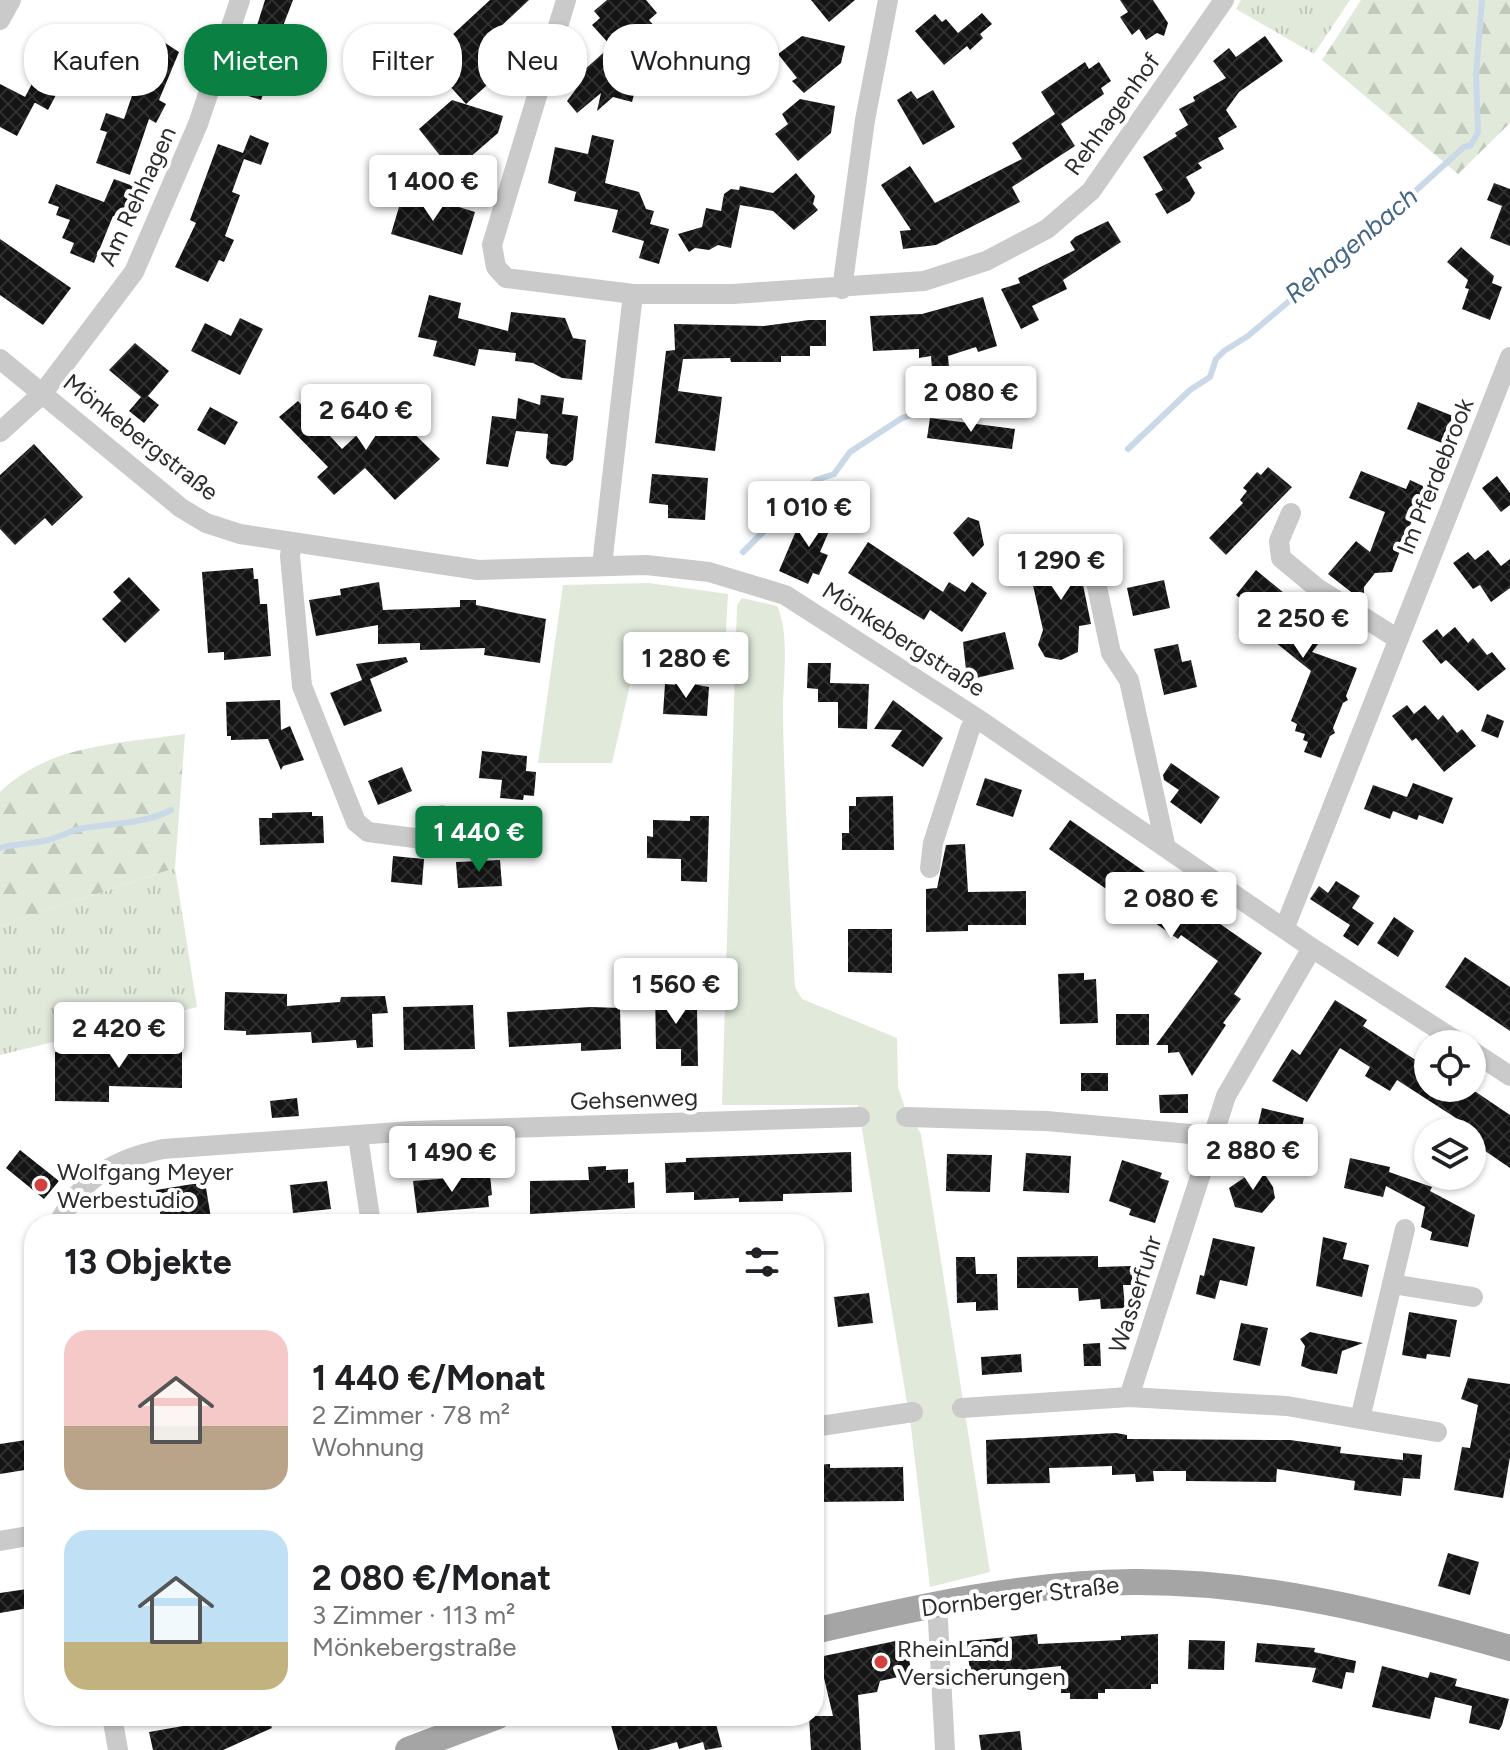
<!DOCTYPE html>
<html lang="de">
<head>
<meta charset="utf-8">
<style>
	:root { --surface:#fff; --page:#f2f2f2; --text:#202124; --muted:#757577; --accent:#0b8043 }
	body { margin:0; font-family:Figtree,sans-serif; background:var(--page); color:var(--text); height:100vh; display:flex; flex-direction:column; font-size:30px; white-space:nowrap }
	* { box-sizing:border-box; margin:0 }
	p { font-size:26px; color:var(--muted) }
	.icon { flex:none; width:44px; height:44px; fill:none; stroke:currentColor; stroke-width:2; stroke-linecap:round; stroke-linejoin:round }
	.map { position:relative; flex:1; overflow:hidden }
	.details { position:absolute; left:24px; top:1214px; width:800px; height:512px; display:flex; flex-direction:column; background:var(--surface); border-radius:32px; box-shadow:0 2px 6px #0004 }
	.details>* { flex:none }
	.guide { position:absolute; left:24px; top:24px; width:800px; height:72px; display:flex; gap:16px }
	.controls { position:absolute; left:1414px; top:1030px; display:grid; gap:16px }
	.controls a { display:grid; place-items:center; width:72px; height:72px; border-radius:50%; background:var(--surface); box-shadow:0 2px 6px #0004; font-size:40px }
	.price { position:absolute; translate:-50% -68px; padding:0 18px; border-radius:8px; background:#fff; color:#222; font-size:26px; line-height:52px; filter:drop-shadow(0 2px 4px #0008) }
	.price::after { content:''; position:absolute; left:50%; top:48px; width:24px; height:18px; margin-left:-12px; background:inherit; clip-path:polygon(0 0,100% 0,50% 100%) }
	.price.selected { background:var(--accent); color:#fff }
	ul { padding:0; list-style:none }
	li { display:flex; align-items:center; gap:24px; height:200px; padding:0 40px }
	li span { display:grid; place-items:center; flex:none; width:224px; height:160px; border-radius:24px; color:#555 }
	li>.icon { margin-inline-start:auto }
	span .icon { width:96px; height:96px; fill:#fffc; stroke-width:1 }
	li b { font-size:34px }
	h2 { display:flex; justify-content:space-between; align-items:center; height:96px; padding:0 40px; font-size:34px }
	.pill { padding:0 28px; border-radius:32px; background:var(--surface); box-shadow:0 2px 6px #0004; font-size:28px; line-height:72px }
	.pill.selected { background:var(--accent); color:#fff }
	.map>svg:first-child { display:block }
	.grass { fill:url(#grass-tufts) }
	.forest { fill:url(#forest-firs) }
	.park { fill:#e1e9db }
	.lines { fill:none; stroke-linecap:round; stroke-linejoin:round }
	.stream { stroke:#c9d9e7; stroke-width:6 }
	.building { fill:url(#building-cross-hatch) }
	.minor { stroke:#cacaca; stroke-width:20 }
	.major { stroke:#a5a5a5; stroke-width:26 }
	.poi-dot { fill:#d3413f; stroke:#fff; stroke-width:3 }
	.labels { text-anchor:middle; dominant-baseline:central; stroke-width:8; stroke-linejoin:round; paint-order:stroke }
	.street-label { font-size:24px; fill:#2d2d2d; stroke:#fff }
	.poi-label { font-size:24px; fill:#2d2d2d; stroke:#fff; text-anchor:start }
	.water-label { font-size:26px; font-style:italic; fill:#436686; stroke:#fff }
</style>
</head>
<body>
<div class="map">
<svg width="1510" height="1750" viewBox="0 0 1510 1750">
	<defs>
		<pattern id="grass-tufts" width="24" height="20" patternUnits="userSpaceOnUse" patternTransform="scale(2)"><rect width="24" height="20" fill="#e1e9db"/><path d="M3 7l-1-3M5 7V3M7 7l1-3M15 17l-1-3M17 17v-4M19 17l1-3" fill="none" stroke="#c1c8bc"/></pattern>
		<pattern id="forest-firs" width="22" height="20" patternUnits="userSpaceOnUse" patternTransform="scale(2)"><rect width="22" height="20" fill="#e1e9db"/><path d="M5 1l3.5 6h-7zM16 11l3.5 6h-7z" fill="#c1c8bc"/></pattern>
		<pattern id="building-cross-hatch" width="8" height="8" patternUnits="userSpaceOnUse" patternTransform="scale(2)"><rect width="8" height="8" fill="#141414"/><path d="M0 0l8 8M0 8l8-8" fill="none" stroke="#2e2e2e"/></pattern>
	</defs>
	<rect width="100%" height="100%" fill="#fff"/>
	<path class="grass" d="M1241,0h109l-36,54 -78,-45z
		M175,868l22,139 -197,48v-129z"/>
	<path class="forest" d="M1361,0h149v123l-52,51 -136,-114z
		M185,734l-10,134 -175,58v-134c50,-48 118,-48 185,-58z"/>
	<path class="park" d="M649,583l79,11 -4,74 -90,-1 -22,96h-74l25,-178z
		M742,598l35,8c14,30 5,78 6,113 2,90 7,179 12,268l7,12 95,39 1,49 7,21 16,26 69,438 -60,15 -19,-160 -53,-322h-136l15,-500z"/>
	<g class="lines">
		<path class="stream" d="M1128,449l62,-59 20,-13 6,-18 8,-8 24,-15 112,-95 104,-94 7,-2 7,-13 -2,-58 6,-74
			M743,552l73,-72 18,-6 16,-22 52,-34 25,-8
			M0,848c14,-4 29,-4 43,-7 14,-2 27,-11 41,-13 30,-5 60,-4 87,-18"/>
	</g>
	<path class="building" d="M265,0h28l-13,34 25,11 -6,18 -10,-4 -11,31 -12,-4 -5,14 -25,-8z
		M490,0h39l-32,30 19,29 -50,45 -28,-31 12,-36z
		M607,0h39l11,13 -8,7 7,8 -43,37 27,7 -8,30 -19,-5 -16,14 4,-18 -24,20 -10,-12 12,-16 -5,-6 37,-33 -19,-21 8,-7 -6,-7z
		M811,0h44l-26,22z
		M1120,0h33l15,23 -4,13 -7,-3 -11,7 -7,-11 -7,6 -12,-18 8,-5z
		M982,13l10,11 -12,10 3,4 -13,12 -3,-4 -23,19 -29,-34 20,-17 7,8 4,-3 12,14z
		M142,28l37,24 -20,48 7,4 -10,19 -7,-4 -19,56 -34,-12 11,-31 -7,-2 6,-17 18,6 11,-32 -3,-2 16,-29 -17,-9z
		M802,36l43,10 -4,17 -37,30 -12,-12 5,-3 -19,-24z
		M1265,36l18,25 -44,31 -13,18 11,17 -19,11 6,11 -26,14 4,5 -16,9 9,16 -5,8 -23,13 -12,-20 8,-4 -20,-33 34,-21 -2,-3 13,-8 -9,-16 16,-8 -2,-4 33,-19 -13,-17 16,-13 7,9z
		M1085,62l4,7 10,-7 12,19 -10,7 3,6 -43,30 14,22 -63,41 8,15 -84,43 -33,4 -3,-18 11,-1 -30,-45 29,-19 25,37 87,-44 -10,-16 43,-29 -14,-22z
		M34,80l23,13 -9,17 -23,-13z
		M0,84l35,18 -18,34 -17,-9z
		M933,90l22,37 -32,18 -26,-45 14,-9 6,8z
		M800,99l35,7 -4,27 -33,28 -23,-27 13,-10 -6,-10z
		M452,100l51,16 -5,17 -45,39 -34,-43z
		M250,135l19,8 -8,22 -17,-6 -12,33 8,3 -15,41 9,4 -10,22 -5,-2 -11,22 -33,-15 21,-44 -6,-3 28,-76 25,9z
		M592,135l22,5 -9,43 34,9 7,17 8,2 -4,13 19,5 -10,35 -20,-6 5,-17 -32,-9 6,-22 -44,-9 2,-9 -28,-9 7,-36 33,7z
		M796,173l19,23 -2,8 5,6 -24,20 -21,-19 -33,-6 -9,43 -13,-3 -9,5 -14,-2 -6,4 -11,-18 24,-7 4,-19 15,3 3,-17 7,-5 8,1 1,-4 33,7z
		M114,179l19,7 -13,33 -7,-3 -19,47 -24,-10 4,-10 -12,-5 8,-18 -14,-5 3,-8 -11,-4 8,-19 48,18z
		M1494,183l16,6v57l-20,-8 12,-32 -15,-6z
		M404,190l71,22 -13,43 -71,-21z
		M1108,221l13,21 -58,38 4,9 -35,17 7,14 -18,9 -20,-40 19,-6 -2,-5 57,-28 -5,-8 5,-5z
		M0,239l71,49 -28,37 -43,-30z
		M1461,247l33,29 -2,7 10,4 -12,33 -28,-11 7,-20 -4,-1 3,-8 -21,-18z
		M429,295l32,8 -3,15 50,13 3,-19 54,6 8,20 13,2 -4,40 -20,-2 -29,-15 -18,-2 1,-8 -37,-4 -4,17 -42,-10 4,-15 -19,-4z
		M983,297l14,49 -19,6 -2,-5 -28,9 2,23 -17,2 -2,-25 -12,2v-9l-46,2 -3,-35 52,-2z
		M240,318l23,11 -23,46 -49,-24 14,-28 26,13z
		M809,320h17v26h-16v10h-29v6h-50l-1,-4 -47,1 -5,32 44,6 -7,54 -60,-8 11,-92 9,-1 -1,-26 90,2z
		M135,343l34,28 -21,25 11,9 -15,18 -15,-12 12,-14 -32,-27z
		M541,395l23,3 -2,16 16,2 -5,44 -7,6 -15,-2 -5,-6 2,-24 -32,-3 -8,36 -22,-3 6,-48 24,3 2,-21 22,7z
		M298,401l44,48 45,-42 53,52 -45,41 -30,-32 -31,27 -17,-18 11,-10 -49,-50z
		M1418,402l35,14 -11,27 -35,-14z
		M210,407l28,15 -13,23 -28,-15z
		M930,418l85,11 -3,20 -85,-11z
		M34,444l49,53 -31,29 -7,-8 -30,27 -15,-16v-54z
		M1268,467l24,20 -66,68 -17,-17 34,-35 -3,-3 7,-9 -4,-3 14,-16 4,3z
		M1361,471l45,18 4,-9 15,7 -33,85 -17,1 -11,14v15l-36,-28 28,-33 14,11 15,-40 -36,-14z
		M652,474l56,4 -3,42 -37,-2v-13l-19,-2z
		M1497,476l13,17v12l-9,7 -19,-24z
		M819,507l17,8 -16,37 8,3 -9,20 -6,-2 -5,11 -29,-13 17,-40 10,5z
		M968,517l11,4 5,24 -11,12 -20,-24z
		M868,542l75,50 6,-10 16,10 7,-10 15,11 -25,39 -32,-22 -6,10 -76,-47z
		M1094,545l2,10 -12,4 -4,11 11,54 -12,2 -1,26 -17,8 -16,-3 -7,-12 5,-15 -15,-67 45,-9v-4z
		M1488,550l13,16 9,-7v29l-19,14 -11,-17 -7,4 -20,-26 15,-11 7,8z
		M253,568l1,11h4l2,25h7l4,52 -47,4v-8l-16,1 -6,-81z
		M1256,570l73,60 -17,22 45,16 -11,28 2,4 -5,3 -10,25 2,5 -5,3 -9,22 -17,-6 4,-10 -5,-2 2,-6 -10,-3 2,-7 -6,-3 20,-50 -46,-37 4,-4 -7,-5 4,-5 -30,-25z
		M129,577l31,33 -35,33 -23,-24 19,-18 -8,-9z
		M1164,580l6,28 -37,8 -6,-28z
		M379,582l4,28 77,-3v-7h16v5l70,14 -6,44 -56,-8 1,-7 -65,2v-7l-42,1v-19l-62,11 -7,-36 32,-5 -1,-6z
		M1455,627l13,16 5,-5 14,17 5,-3 14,17 -28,22 -32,-31 -5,4 -19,-23 15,-12 6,8z
		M1005,632l9,37 -42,10 -2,-10 -4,1 -3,-28z
		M1178,644l4,18 9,-2 6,27 -33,8 -10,-46z
		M406,657l2,5 -38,17 12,32 -38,15 -14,-33 32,-13 -6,-16z
		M808,663h23l-1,20 39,1 -2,45 -29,-1v-26h-20v-13l-11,-1z
		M675,681l34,6 -2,29 -44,-2 2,-30 10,1z
		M280,700l1,30 9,-4 14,34 -21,6 -2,4 -13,-31 -37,1v-4h-4l-1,-34z
		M893,700l50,38 -20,29 -32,-21 11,-16 -28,-1z
		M1407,705l7,9 11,-9 13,15 5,-5 14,18 5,-4 14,17 -32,26 -28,-34 -4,3 -20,-25z
		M1487,714l17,7 -6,17 -17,-7z
		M482,751l45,5 -1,15 10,1 -2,24 -10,-1 -1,5 -23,-2 2,-18 -23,-2z
		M1171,763l49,34 -19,27 -31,-22 9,-12 -15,-10 -1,-5z
		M402,767l10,24 -34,14 -10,-24z
		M985,778l37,12 -9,27 -37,-12z
		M1413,783l40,15 -10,26 -24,-9 -2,5 -24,-9 -3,8 -26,-10 9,-24 34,12z
		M893,796l1,54h-52v-17h7v-27h7v-9z
		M312,812v4h11l1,27 -64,2 -1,-27h13v-5z
		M690,816h19l-2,66 -26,-1v-22l-34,-1v-22l6,1v-17l37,1z
		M1070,820l192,133 -28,41 7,5 -18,24 3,2 -34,51 -13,-24 -11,1v-8h-12l62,-84 -37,-26 -3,4 -129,-90z
		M515,835l1,17 -21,1 -1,-16z
		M965,844l3,48 58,-1v34h-58v6l-42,1v-43l11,-1 9,-43z
		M393,856l31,3 -2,26 -31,-3z
		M500,860l2,26 -44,2 -2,-26z
		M1336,881l24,15 -8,12 22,15 -16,23 -15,-10 7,-11 -40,-26 9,-13 9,7z
		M1394,917l20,14 -16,26 -21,-14z
		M848,929h44v44l-44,-1z
		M1465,957l45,30v44l-65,-44z
		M1084,973v7l12,-1 2,44 -38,1 -2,-50z
		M655,987h23v22h19l1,57h-17v-17h-25z
		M225,992l62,2v12l53,-4 1,-5 44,-1 3,17 -16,1 1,33 -16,1 -1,-8 -44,3 -1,-11 -65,3v-4l-22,-1z
		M1335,1000l32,20 -4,6 65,42v20h42l40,27v53l-38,-26v-10h-22l9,-12 -62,-40 -7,11 -25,-15 5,-9 -30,-19 -33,54 -35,-21 20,-32 8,6z
		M473,1005l2,44 -71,1 -1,-43z
		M591,1007l29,1 1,41 -40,2v-8l-72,4 -2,-35z
		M1116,1014h33v31h-33z
		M129,1037l53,1v50l-73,-2v16l-54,-1v-49l73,1z
		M1081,1073h27v18h-27z
		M1188,1094v19h-28l-1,-18z
		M297,1098l2,18 -27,2 -2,-17z
		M1262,1108l42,10 -6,28 -20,-4 -3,10 -22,-5z
		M20,1150l39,31 -15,18 -38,-31z
		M851,1152l1,40 -69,2v7l-44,1v-4l-45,2v-8l-28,1 -1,-30 21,-1v-4z
		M1026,1153l45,3 -2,37 -46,-2z
		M947,1154l45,1 -2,37 -44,-1z
		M1350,1158l40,9 -1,5 43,15 -2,4 45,24 -7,32 -38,-7 2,-8 -11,-5 4,-20 -39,-21 -3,11 -39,-9z
		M1122,1160l40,13 -2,5 9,3 -14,42 -26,-8 2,-6 -22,-8z
		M606,1166v4l22,-1v14l6,-1 1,26 -105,6v-33l59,-1 -1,-13z
		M1260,1167l13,20 2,11 -13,15 -27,-6 -6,-19z
		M490,1175l2,20 -4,1 1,11 -72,6 -4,-32z
		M327,1181l4,28 -38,4 -3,-28z
		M205,1182l7,42h-50l-6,-34z
		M1323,1237l24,6 -4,16 26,6 -7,32 -46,-11z
		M1213,1238l42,9 -8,39 -27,-6 -5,19 -19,-5 4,-19 4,1z
		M1098,1256v11l33,-1 2,19h-10l2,23 -24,1 -1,-10 -21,2 -1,-13h-61v-31z
		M956,1257h19l1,17h21l1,36 -22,1v-9l-19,1z
		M869,1293l4,30 -35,4 -4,-30z
		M1409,1312l48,8 -7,37 -23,-3 -1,5 -24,-4z
		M1241,1323l27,5 -8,38 -27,-6z
		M1310,1332l53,11 -21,8 -5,23 -25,-4 -11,-4 4,-20 -5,-7z
		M1100,1343l1,23h-17l-1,-22z
		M1021,1354l1,18 -40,3 -1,-18z
		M1468,1378l42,6v73l-7,41 -49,-8 8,-43 8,1 8,-43 -17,-6z
		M1116,1433l11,2v4l163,1 51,7 -1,6 63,7v-7l19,2 -2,24 -17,-1 -2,18 -47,-6 1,-9 -78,-12 -1,13 -90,-1v-10h-33l1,10 -18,1 -1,-8 -23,1v-9l-63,2 1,15 -63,1 -1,-44z
		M26,1440l5,29 -31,5v-30z
		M830,1464v4l73,-1 1,34 -90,1v-37z
		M1448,1553l31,9 -9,33 -32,-9z
		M34,1588v19l-34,6v-20z
		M1037,1634l1,10 83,-4v-4l37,-2v50h-7v5h-46v4h-7v6h-28v-6h-9v-27l-91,9 -3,-34z
		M905,1639l7,35 -32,7 -3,11 -19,3 3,55h-50l-2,-34h24l-14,-59z
		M1189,1640l36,1 -1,29 -36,-1z
		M1257,1643l58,5 -1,4 42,9 -2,12 -8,-1 -4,17 -30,-7 4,-14 -61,-6z
		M1382,1666l46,12 2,-6 27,7 -2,7 54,13 -7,26 -3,5 -30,-7 3,-17 -37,-9 -5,22 -58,-12z
		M207,1716h60l5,12 -49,22h-70l-4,-18 34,-6z
		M643,1716h71l8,31 -17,3 -2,-8 -24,7 -2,-7 -28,8h-31l-7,-25z
		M1020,1731l2,19h-41l-2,-15z"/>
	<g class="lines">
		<path class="minor" d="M566,0l-74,245 4,22 10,11 127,16h100l191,-13 62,-20 61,-32 44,-38 133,-191
			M0,20l11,-20
			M842,289l23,-169 23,-120
			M0,359l181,149 25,15 34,11 238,36 168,-5 63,7 76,23 193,124 334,229 149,96
			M0,432l42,-38 92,-122 64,-148 42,-124
			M1291,513l-12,28 2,17 36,30 81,51
			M292,543l-2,13 12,130 54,136 12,10 62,8 11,-8 1,-17
			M602,565l31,-271
			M1093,568l18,85 18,27 36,164
			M930,868l3,-25 37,-114 8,-10
			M1285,927l225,-570
			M1472,1051l38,25
			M906,1117l140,4 167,15
			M358,1137l13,87
			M58,1224c23,-45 56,-65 105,-75l249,-18 448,-14
			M1392,1284l81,13
			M1129,1397l97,-301 86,-148
			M962,1408l167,-11 158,9 73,13 45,-190
			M1360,1419l77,13
			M814,1427l99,-15
			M0,1541l34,-6
			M937,1603l8,147
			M112,1716l6,34"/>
		<path class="major" d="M814,1631c105,-24 211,-48 319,-49 129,-1 254,31 377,66
			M408,1750l90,-34"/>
	</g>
	<g class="poi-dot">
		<circle cx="41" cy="1185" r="8"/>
		<circle cx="881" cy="1662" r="8"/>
	</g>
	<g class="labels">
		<g class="street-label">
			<text transform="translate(1112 114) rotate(-54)">Rehhagenhof</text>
			<text transform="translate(137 196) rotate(-65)">Am Rehhagen</text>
			<text transform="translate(141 437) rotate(38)">Mönkebergstraße</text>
			<text transform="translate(1435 476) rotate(-68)">Im Pferdebrook</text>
			<text transform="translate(904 639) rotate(33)">Mönkebergstraße</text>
			<text transform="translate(634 1099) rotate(-2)">Gehsenweg</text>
			<text transform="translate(1135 1294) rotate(-72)">Wasserfuhr</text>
			<text transform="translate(1020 1596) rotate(-7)">Dornberger Straße</text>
		</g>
		<g class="poi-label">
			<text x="57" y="1171">Wolfgang Meyer<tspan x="57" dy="28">Werbestudio</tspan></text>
			<text x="897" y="1648">RheinLand<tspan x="897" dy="28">Versicherungen</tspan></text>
		</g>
		<g class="water-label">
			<text transform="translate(1351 245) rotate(-40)">Rehagenbach</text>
		</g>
	</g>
</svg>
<div class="controls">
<a><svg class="icon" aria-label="locate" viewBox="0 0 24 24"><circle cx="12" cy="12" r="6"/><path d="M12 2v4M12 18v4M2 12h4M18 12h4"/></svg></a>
<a><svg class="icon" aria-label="layers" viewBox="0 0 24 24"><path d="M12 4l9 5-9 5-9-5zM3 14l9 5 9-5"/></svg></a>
</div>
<b class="price" style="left:433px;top:223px">1 400 €</b>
<b class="price" style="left:971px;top:434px">2 080 €</b>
<b class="price" style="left:366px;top:452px">2 640 €</b>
<b class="price" style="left:809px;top:549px">1 010 €</b>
<b class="price" style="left:1061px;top:602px">1 290 €</b>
<b class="price" style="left:1303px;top:660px">2 250 €</b>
<b class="price" style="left:686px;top:700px">1 280 €</b>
<b class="price selected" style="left:479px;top:874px">1 440 €</b>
<b class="price" style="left:1171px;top:940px">2 080 €</b>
<b class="price" style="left:676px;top:1026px">1 560 €</b>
<b class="price" style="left:119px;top:1070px">2 420 €</b>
<b class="price" style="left:1253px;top:1192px">2 880 €</b>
<b class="price" style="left:452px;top:1194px">1 490 €</b>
<div class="guide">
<a class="pill">Kaufen</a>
<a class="pill selected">Mieten</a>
<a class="pill">Filter</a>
<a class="pill">Neu</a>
<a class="pill">Wohnung</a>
</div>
<section class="details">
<h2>13 Objekte<svg class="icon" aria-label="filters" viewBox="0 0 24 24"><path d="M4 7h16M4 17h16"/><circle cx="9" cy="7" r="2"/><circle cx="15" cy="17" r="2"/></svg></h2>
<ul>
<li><span style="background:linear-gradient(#f6c9c9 60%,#b9a48a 0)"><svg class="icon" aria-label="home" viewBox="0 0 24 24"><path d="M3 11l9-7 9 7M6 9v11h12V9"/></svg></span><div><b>1 440 €/Monat</b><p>2 Zimmer · 78 m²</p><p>Wohnung</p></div></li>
<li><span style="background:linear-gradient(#bfe0f5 70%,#c2b280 0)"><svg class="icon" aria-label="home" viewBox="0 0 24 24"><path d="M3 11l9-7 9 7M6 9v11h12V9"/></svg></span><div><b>2 080 €/Monat</b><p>3 Zimmer · 113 m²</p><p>Mönkebergstraße</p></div></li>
</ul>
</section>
</div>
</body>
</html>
